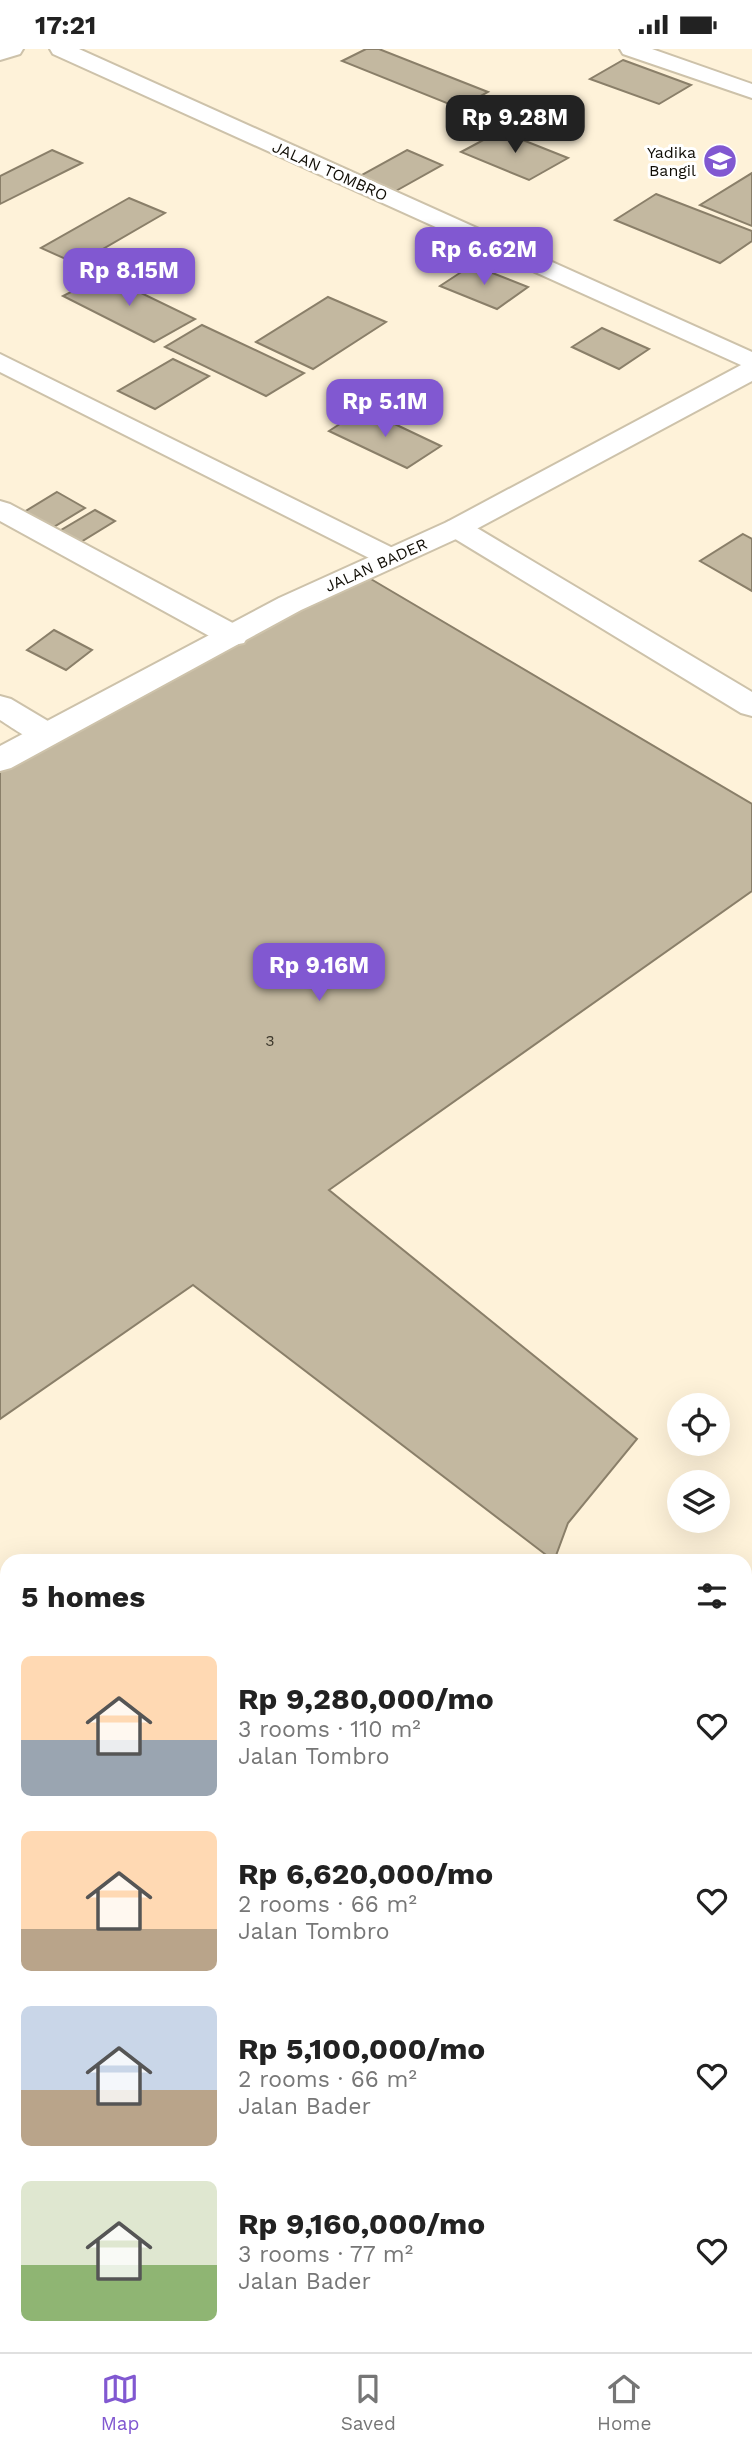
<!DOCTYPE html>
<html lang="en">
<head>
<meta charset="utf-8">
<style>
	:root { --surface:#fff; --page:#f6f6f6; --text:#222; --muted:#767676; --line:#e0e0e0; --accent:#8158d1 }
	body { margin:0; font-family:"Work Sans",sans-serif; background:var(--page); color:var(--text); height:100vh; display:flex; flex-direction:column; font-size:26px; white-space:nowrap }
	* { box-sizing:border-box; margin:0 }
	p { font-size:23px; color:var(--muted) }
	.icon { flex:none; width:38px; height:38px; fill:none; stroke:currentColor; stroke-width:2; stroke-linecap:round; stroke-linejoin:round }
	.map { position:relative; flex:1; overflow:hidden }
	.sheet { position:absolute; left:0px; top:1505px; width:752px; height:798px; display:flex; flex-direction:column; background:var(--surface); border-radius:21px 21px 0 0; box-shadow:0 7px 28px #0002 }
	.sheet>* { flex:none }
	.controls { position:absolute; left:667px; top:1344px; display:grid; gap:14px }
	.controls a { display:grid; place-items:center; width:63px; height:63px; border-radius:50%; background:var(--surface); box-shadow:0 7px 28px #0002; font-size:35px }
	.price { position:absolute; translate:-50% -60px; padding:0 16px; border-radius:14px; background:var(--accent); color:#fff; font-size:23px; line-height:46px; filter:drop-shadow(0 2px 4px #0008) }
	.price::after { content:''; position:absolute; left:50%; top:42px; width:21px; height:16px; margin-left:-10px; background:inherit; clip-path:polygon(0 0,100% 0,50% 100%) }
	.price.selected { background:#222; color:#fff }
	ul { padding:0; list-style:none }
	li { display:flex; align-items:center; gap:21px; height:175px; padding:0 21px }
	li span { display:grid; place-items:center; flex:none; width:196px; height:140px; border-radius:10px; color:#555 }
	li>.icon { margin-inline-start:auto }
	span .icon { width:84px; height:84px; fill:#fffc; stroke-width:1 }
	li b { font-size:30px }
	h2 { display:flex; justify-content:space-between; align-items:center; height:84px; padding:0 21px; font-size:30px }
	.status { display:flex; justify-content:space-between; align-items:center; height:49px; padding:0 35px; background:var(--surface); direction:ltr }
	.status svg { height:19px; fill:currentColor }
	.dock { display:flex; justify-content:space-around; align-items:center; height:98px; border-top:2px solid var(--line); background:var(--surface); font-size:19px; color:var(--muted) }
	.dock a { display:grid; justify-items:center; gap:4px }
	.dock .selected { color:var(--accent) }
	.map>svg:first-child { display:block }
	.building { fill:#c3b8a0; stroke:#8a7f69; stroke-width:2 }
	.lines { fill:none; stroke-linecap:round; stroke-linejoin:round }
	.minor-casing { stroke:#cdc2aa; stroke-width:4 }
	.major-casing { stroke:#cdc2aa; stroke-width:4 }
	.minor { fill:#fff; fill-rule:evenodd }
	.major { fill:#fff; fill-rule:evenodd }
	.labels { text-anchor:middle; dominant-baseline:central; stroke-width:6; stroke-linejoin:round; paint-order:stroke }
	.far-poi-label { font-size:16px; fill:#100d05; stroke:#fff; text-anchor:end }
	.far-street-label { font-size:16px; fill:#100d05; stroke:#fff }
	.number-label { font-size:16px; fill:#3d382c }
</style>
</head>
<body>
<div class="status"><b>17:21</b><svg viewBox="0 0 49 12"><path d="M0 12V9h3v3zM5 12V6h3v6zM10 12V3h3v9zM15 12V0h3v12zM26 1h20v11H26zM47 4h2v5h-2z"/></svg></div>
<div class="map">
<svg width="752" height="2303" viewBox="0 0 752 2303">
	<rect width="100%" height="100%" fill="#fef2d9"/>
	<path class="building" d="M366,0h13l109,43 -29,16 -117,-47z
		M623,11l68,25 -32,19 -69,-25z
		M500,82l68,27 -39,22 -68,-28z
		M52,101l30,13 -82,41v-28z
		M407,101l35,15 -48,27 -36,-15z
		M752,124v53l-52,-21z
		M656,145l96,37v10l-32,22 -105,-43z
		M129,149l36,15 -88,51 -36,-16z
		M472,216l56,22 -31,22 -57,-23z
		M104,226l91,44 -41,23 -91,-46z
		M328,248l58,25 -73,47 -57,-27z
		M202,276l102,48 -38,23 -101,-49z
		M602,279l47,21 -30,20 -47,-22z
		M173,310l36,17 -54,33 -37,-18z
		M363,360l78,37 -34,22 -78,-37z
		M57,443l28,16 -33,20 -28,-16z
		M95,461l20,11 -44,27 -20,-12z
		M743,485l9,5v52l-52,-30z
		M359,523l393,232v87l-423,299 308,249 -69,84 -14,38 -361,-276 -193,134v-656z
		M54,581l38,20 -26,20 -39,-20z"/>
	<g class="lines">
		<g class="minor-casing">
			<path id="minor" d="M0,0h23l-3,5 -20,6z
				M50,0h29l673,303v18l-699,-316z
				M620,0h32l100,35v14l-129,-44z
				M0,305l401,198 5,6 -5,6 -10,3 -10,-3 -381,-192z
				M0,452l10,3 234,125 4,7 -4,7 -11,2 -11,-2 -222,-122z
				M457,470l10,3 285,170v24l-11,-3 -294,-179 -4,-6 4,-6z
				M0,647l11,3 47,28 5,7 -5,7c-22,6 -40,-10 -58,-21z"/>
		</g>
		<g class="major-casing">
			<path id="major" d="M752,313v19l-285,153 -166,76 -290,158 -11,3v-25l279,-148 168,-76 296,-158z"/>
		</g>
		<use href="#minor" class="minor"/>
		<use href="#major" class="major"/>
	</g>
	<defs>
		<g id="school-disc" transform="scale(1.75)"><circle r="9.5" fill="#8158d1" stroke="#fff"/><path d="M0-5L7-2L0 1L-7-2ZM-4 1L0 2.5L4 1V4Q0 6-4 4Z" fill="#fff"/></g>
	</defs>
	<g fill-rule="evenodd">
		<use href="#school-disc" x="720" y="112"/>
	</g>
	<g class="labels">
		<g class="far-poi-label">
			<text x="696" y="103">Yadika<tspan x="696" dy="18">Bangil</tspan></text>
		</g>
		<g class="far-street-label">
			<text transform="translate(330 122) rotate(24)">JALAN TOMBRO</text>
			<text transform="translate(376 516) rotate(-24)">JALAN BADER</text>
		</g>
		<g class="number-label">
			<text x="270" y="991">3</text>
		</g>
	</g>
</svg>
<div class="controls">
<a><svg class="icon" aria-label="locate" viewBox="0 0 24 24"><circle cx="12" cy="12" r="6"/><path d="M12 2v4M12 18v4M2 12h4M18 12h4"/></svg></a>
<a><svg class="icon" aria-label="layers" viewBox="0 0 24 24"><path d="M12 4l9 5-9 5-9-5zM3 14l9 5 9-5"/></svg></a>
</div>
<b class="price selected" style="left:515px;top:106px">Rp 9.28M</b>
<b class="price" style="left:484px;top:238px">Rp 6.62M</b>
<b class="price" style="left:129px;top:259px">Rp 8.15M</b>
<b class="price" style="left:385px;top:390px">Rp 5.1M</b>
<b class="price" style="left:319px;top:954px">Rp 9.16M</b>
<section class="sheet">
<h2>5 homes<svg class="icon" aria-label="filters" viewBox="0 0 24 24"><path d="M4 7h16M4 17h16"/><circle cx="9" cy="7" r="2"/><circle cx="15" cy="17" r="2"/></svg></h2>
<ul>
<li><span style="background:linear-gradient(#ffd9b3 60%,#9aa5b1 0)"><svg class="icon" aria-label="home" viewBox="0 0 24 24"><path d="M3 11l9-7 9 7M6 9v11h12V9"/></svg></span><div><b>Rp 9,280,000/mo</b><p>3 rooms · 110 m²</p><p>Jalan Tombro</p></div><svg class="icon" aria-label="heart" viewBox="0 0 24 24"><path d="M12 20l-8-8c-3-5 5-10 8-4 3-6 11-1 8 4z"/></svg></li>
<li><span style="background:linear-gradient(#ffd9b3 70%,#b9a48a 0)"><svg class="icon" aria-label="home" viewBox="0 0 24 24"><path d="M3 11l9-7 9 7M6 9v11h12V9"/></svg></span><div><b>Rp 6,620,000/mo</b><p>2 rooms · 66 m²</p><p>Jalan Tombro</p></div><svg class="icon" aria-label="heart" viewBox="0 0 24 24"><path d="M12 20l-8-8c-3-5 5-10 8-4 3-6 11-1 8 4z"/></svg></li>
<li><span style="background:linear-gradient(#c9d6e8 60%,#b9a48a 0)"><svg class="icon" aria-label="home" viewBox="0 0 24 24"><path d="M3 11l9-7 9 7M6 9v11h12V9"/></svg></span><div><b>Rp 5,100,000/mo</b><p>2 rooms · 66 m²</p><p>Jalan Bader</p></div><svg class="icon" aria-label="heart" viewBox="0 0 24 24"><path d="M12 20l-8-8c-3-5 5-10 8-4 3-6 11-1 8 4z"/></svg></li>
<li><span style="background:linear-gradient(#dfe7d0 60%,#8fb573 0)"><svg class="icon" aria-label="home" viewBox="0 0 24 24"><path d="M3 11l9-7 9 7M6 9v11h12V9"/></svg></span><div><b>Rp 9,160,000/mo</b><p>3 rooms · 77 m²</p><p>Jalan Bader</p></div><svg class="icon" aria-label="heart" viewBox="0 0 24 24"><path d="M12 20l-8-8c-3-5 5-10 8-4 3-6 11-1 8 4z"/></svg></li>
</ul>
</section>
</div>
<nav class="dock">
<a class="selected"><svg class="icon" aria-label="map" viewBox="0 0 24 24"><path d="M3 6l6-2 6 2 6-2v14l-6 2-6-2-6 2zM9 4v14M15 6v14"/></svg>Map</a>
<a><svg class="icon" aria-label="saved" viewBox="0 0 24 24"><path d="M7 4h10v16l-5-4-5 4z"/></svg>Saved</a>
<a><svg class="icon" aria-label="home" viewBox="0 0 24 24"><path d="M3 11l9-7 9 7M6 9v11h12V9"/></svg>Home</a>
</nav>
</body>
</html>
